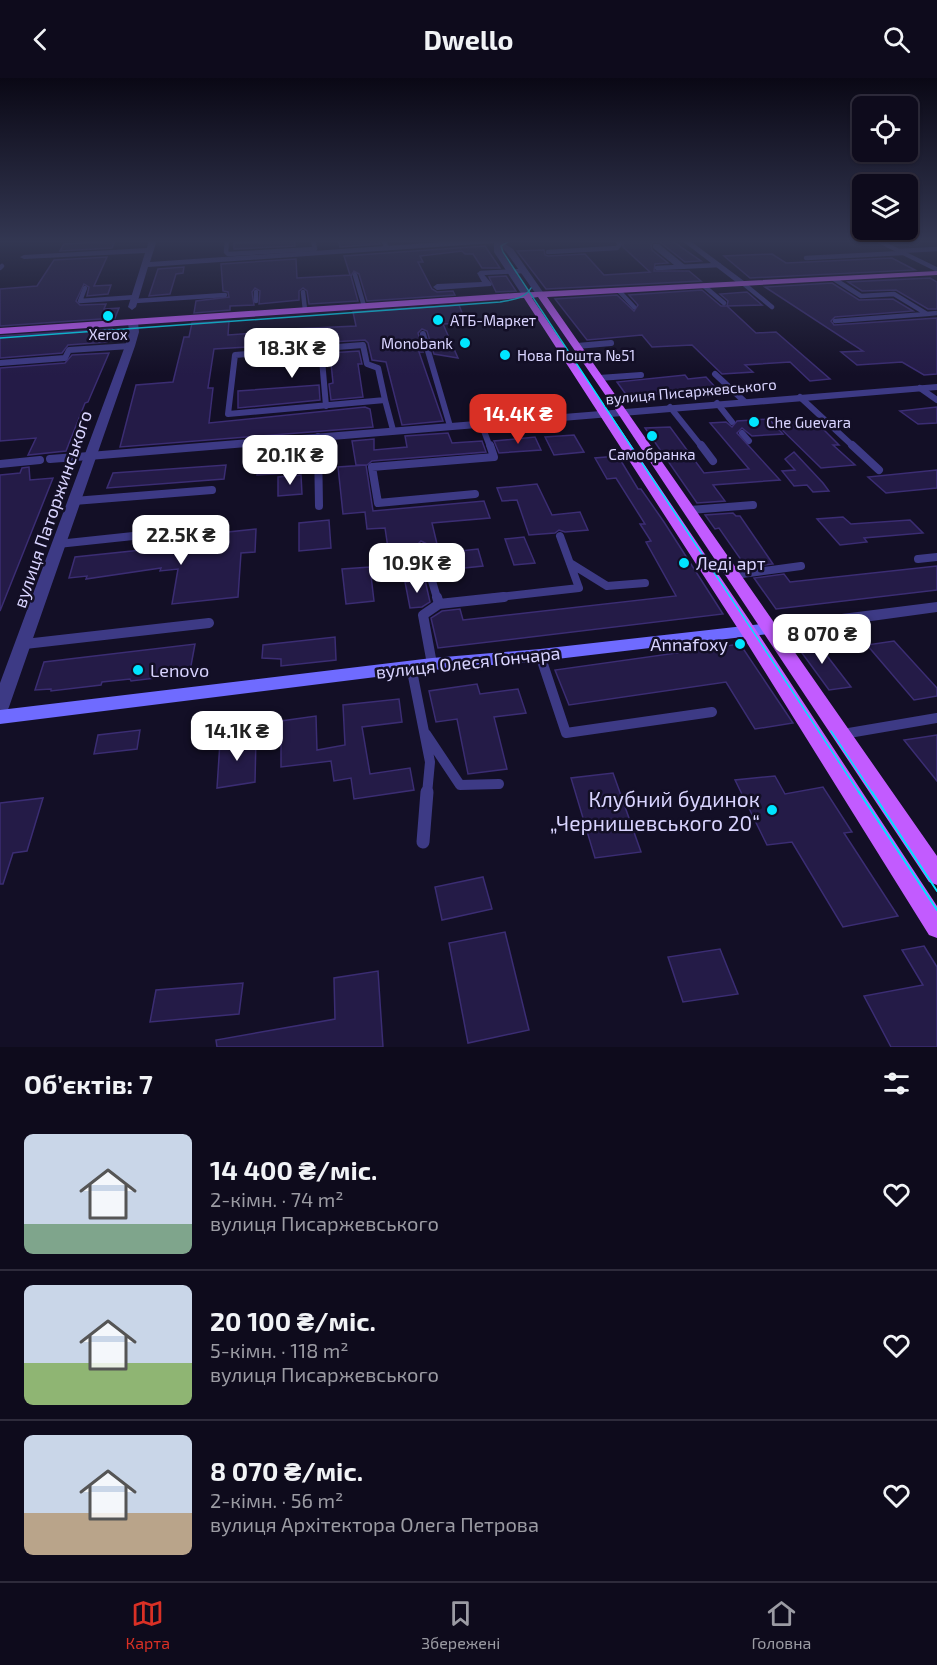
<!DOCTYPE html>
<html lang="uk">
<head>
<meta charset="utf-8">
<style>
	:root { --surface:#0e0b1c; --page:#1c1929; --text:#f1f3f6; --muted:#9b9ba3; --line:#2e2b3b; --accent:#d93025 }
	body { margin:0; font-family:"Exo 2",sans-serif; background:var(--page); color:var(--text); height:100vh; display:flex; flex-direction:column; font-size:22px; white-space:nowrap }
	* { box-sizing:border-box; margin:0 }
	p { font-size:20px; color:var(--muted) }
	.icon { flex:none; width:33px; height:33px; fill:none; stroke:currentColor; stroke-width:2; stroke-linecap:round; stroke-linejoin:round }
	.map { position:relative; height:969px; overflow:hidden }
	.details { display:flex; flex-direction:column; background:var(--surface); flex:1 }
	.details>* { flex:none }
	.buttons { position:absolute; left:852px; top:18px; display:grid; gap:12px }
	.buttons a { display:grid; place-items:center; width:66px; height:66px; border-radius:9px; background:var(--surface); box-shadow:0 2px 4px #0004,0 0 0 2px var(--line); font-size:30px }
	.price { position:absolute; translate:-50% -51px; padding:0 14px; border-radius:12px; background:#fff; color:#222; font-size:20px; line-height:39px; filter:drop-shadow(0 2px 3px #0008) }
	.price::after { content:''; position:absolute; left:50%; top:36px; width:18px; height:14px; margin-left:-9px; background:inherit; clip-path:polygon(0 0,100% 0,50% 100%) }
	.price.current { background:var(--accent); color:#fff }
	ul { padding:0; list-style:none }
	li { display:flex; align-items:center; gap:18px; height:150px; padding:0 24px }
	li+li { border-top:2px solid var(--line) }
	li span { display:grid; place-items:center; flex:none; width:168px; height:120px; border-radius:9px; color:#555 }
	li>.icon { margin-inline-start:auto }
	span .icon { width:72px; height:72px; fill:#fffc; stroke-width:1 }
	li b { font-size:26px }
	h2 { display:flex; justify-content:space-between; align-items:center; height:72px; padding:0 24px; font-size:26px }
	header { display:flex; justify-content:space-between; align-items:center; height:78px; padding:0 24px; background:var(--surface); font-size:27px; font-weight:700 }
	.menu { display:flex; justify-content:space-around; align-items:center; height:84px; border-top:2px solid var(--line); background:var(--surface); font-size:16px; color:var(--muted) }
	.menu a { display:grid; justify-items:center; gap:3px }
	.menu .current { color:var(--accent) }
	.map>svg:first-child { display:block }
	.building { fill:#241b47; stroke:#3b2d73; stroke-width:1.5 }
	.lines { fill:none; stroke-linecap:round; stroke-linejoin:round }
	.service-far4 { stroke:#3d3a85; stroke-width:4.5 }
	.service-far3 { stroke:#3d3a85; stroke-width:6 }
	.service-far2 { stroke:#3d3a85; stroke-width:8 }
	.service-far1 { stroke:#3d3a85; stroke-width:10 }
	.service { stroke:#3d3a85; stroke-width:13 }
	.minor { fill:#3d3a85; fill-rule:evenodd }
	.tertiary { fill:#3d3a85; fill-rule:evenodd }
	.secondary { fill:#6f6bff; fill-rule:evenodd }
	.primary { fill:#c25bff; fill-rule:evenodd }
	.tram-far1 { stroke:#00e5ff; stroke-width:1.5 }
	.tram { stroke:#00e5ff; stroke-width:2 }
	.poi-dot { fill:#00e5ff; stroke:#130f26; stroke-width:2 }
	.labels { text-anchor:middle; dominant-baseline:central; stroke-width:5; stroke-linejoin:round; paint-order:stroke }
	.far-poi-label { font-size:15px; fill:#d9d4ff; stroke:#130f26; text-anchor:start }
	.far-street-label { font-size:15px; fill:#d9d4ff; stroke:#130f26 }
	.street-label { font-size:18px; fill:#d9d4ff; stroke:#130f26 }
	.poi-label { font-size:18px; fill:#d9d4ff; stroke:#130f26; text-anchor:start }
	.near-poi-label { font-size:21px; fill:#d9d4ff; stroke:#130f26; text-anchor:end }
</style>
</head>
<body>
<header><svg class="icon" aria-label="back" viewBox="0 0 24 24"><path d="M15 5l-7 7 7 7"/></svg>Dwello<svg class="icon" aria-label="search" viewBox="0 0 24 24"><circle cx="10" cy="10" r="6"/><path d="M15 15l6 6"/></svg></header>
<div class="map">
<svg width="937" height="969" viewBox="0 0 937 969">
	<rect width="100%" height="100%" fill="#130f26"/>
	<path class="building" d="M294,162l1,6 -61,3v-6z
		M338,162h41l1,4 -40,3z
		M623,162h48l30,21 -16,1 -25,-20h-7l-2,2 1,6 16,13 -13,1 -1,7h35l12,10 -155,8 -29,-38 27,-1 1,5 3,1 37,-2 19,21 46,-3 -27,-25z
		M115,163l-3,7 -52,3 4,-7z
		M485,168l15,22h-18l-9,-14h-8l-3,-3 -42,5 3,6h-5l14,27 5,3 16,-1 2,4 -88,6 -8,-27 -5,-3 -3,5 7,25 -49,3 -2,-13 -4,-3 -4,3v9l-40,4 1,-13 -5,-3 -3,4 2,13 -24,1v4l-36,3 2,-12 33,-4 -1,-5 -5,-1 -2,-27 75,-5 1,19 53,-3 -6,-19z
		M772,176l14,9 106,-5 23,12 -165,8 -26,-22z
		M107,179l-13,29 17,-1 -3,9 -21,2 2,-9 -5,-3 -8,17 4,4 26,-1 -2,5 15,-1 -4,10 -115,8v-37l37,-3 17,-26z
		M184,189l-1,6 -7,1 -6,20 -21,2 9,-27z
		M506,198l10,15 -20,1 -7,-15z
		M930,200l7,4v27h-9l-32,-19 -34,1 -14,-9z
		M832,205l27,17 34,-1 20,12 -78,6 -4,4 3,4 103,-7v56l-13,1 -22,-13 -45,3 -16,-13 22,-1 -98,-64z
		M702,212l19,16h6l29,27 20,-1 54,47 -20,2 -20,-19 -45,3 8,7 -31,2 -30,-29 -40,2 -10,-12 -55,5 -32,-41 62,-4 17,16 4,-6 -9,-10z
		M747,214l15,13 -35,1 1,-5 -8,-7z
		M459,227l7,18 -23,1 15,34 -24,-4 -7,-23 -5,-2 -4,4 5,19h-4l24,69 -41,4 -16,-63 -14,-2 -4,-17 -3,-3 -151,9 -6,39h5l-4,35 156,-16 5,2 3,18 -253,20 16,-62 37,-3 11,-45h5l3,-14 37,-2 -1,14 42,-3v-2l86,-4 -3,-14z
		M112,251l-5,13 -39,3 -6,8 -62,5v-22z
		M359,273l3,13h-4l5,33 -32,3 -2,-16 4,-1 -3,-30z
		M109,275l-21,49 -3,1 -19,48 -38,4 8,-17 -36,3v-73l65,-5 7,-8z
		M685,297l3,4 18,-2 11,12 -90,7 -10,-14z
		M319,307l1,15 -82,8v-17z
		M937,329v16l-19,1 -18,-13z
		M769,341l14,15 -31,2 -10,-8 -5,5 43,47 -67,5 12,16 -28,2 -52,-75 25,-1 34,46 45,-4 -39,-46 16,-1 6,5 5,-6z
		M815,343l24,24h-6l22,20 -34,3 -46,-45z
		M448,355l4,10 30,-2 4,11 -114,9 -5,4h-11l-4,-24 22,-2v11l33,-3 -2,-11z
		M574,357l10,17 -30,3 -9,-18z
		M535,359l6,13 -42,3 -5,-12z
		M794,374l29,31 6,8 -16,1 -6,-7 -13,1 -12,-15 13,-1 -10,-11z
		M618,378l20,33h3l23,33 59,92 -285,34 -7,-30 11,-7 18,-2 3,11 213,-24 -30,-54 5,-1 -11,-17h5l-29,-46 -9,1 -12,-21z
		M289,380v15l-32,2 1,-14z
		M226,387l-2,14 -117,9 6,-15z
		M366,387l7,46 111,-10 6,17 -58,5 5,21h-10l-6,-3 -5,5 -28,2 -3,-20 -18,1 -2,-17 -22,2 -5,-47z
		M29,389l1,13 23,-2 -53,133v-136l20,-2 2,-5z
		M937,392v18l-51,5 -18,-16z
		M301,397l1,19 -24,2v-19z
		M537,406l15,31 28,-3 8,18 -23,2 -6,-2 -4,3 -26,2 -12,-35 -15,1 -5,-13z
		M733,435l3,3h4l33,48 -27,3 -27,-39 -4,1 -10,-14z
		M843,439l8,7 59,-4 13,13 -59,5 3,4 -27,3 -23,-26z
		M329,442l2,28 -32,3v-28z
		M256,451l-1,23 -14,1 -3,44 -66,7 6,-35 -18,2 1,-3 -75,11 1,-3 -18,2 6,-21 152,-16 1,-9z
		M524,459l11,26 -21,2 -9,-26z
		M478,471l5,17 -47,5 -4,-17z
		M937,488v24l-161,19 -22,-31 30,-4 6,8z
		M370,489l4,34 -28,3 -4,-35z
		M425,502l5,22 -8,5 -12,1 -5,-26z
		M335,559l1,23 -55,6v-7l-19,-1 1,-13z
		M814,561l37,48 -22,3 -35,-48z
		M894,563l43,47v8l-23,4 -47,-55z
		M195,566l-5,27 -10,1v3l-49,6 -1,-2 -28,3 -1,3 -50,6v-2l-16,1 9,-28z
		M740,566l53,79 -38,6 -29,-47 -157,23 -14,-35z
		M477,606l3,10 38,-5 8,24 -32,4 13,52 -39,5 -11,-55 -21,3 -7,-31z
		M399,621l3,23 -40,5 8,47 40,-6 4,22 -60,9 -3,-21 -17,3 -3,-20 -50,6v-46l35,-5 1,34 28,-5 -2,-40z
		M140,652l-3,19 -43,5 4,-19z
		M937,657v46l-33,-41z
		M256,659l-1,45 -38,6 3,-46z
		M613,695l28,79 -46,6 -24,-80z
		M775,698l10,18 38,-7 29,45 -8,1 54,83 -55,11 -51,-85 -25,3 -32,-65z
		M43,720l-16,53 -14,2 -10,31h-3v-81z
		M483,799l9,32 -50,11 -7,-33z
		M505,854l24,98 -61,13 -19,-100z
		M924,868l13,21v80h-46l-27,-51 59,-11 -21,-35z
		M720,871l18,45 -55,8 -15,-45z
		M378,893l5,76h-166l-1,-7 119,-21 -1,-41z
		M243,905l-4,31 -89,8 6,-32z"/>
	<g class="lines">
		<path class="service-far4" d="M227,162l-1,12 2,2 87,-5 -2,-9
			M383,162l4,8
			M899,173l38,-2
			M548,174l69,-4 3,-4 -4,-4
			M806,180l96,-5
			M0,190l2,-2
			M657,190l62,-3
			M481,195l42,-2
			M355,197l9,31
			M834,201l27,17 33,-2 33,20 10,-1
			M744,206l28,23
			M704,208l20,17
			M85,210l-5,13 56,-4
			M619,213l15,16
			M256,214v9
			M303,214l2,18
			M135,223l90,-6
			M835,243l92,-7"/>
		<path class="service-far3" d="M423,256l27,92
			M363,267l4,19 11,4 7,32 -157,14 7,-59z
			M577,268l34,-3
			M321,270l5,58
			M0,285l65,-5 4,-8 61,-4
			M715,296l29,27
			M599,300l42,-3
			M920,310l17,12
			M800,319l54,50
			M385,322l8,30
			M717,325l15,19
			M670,329l32,40
			M481,345l9,24
			M742,355l7,8
			M318,358v11"/>
		<path class="service-far2" d="M318,367l1,61
			M701,367l12,16
			M852,367l27,25
			M50,381l39,-3
			M0,386l40,-4
			M475,416l-97,9 -6,-36 122,-10 -4,-12
			M74,423l138,-11
			M690,432l63,-5
			M58,466l141,-15
			M422,469l15,51
			M918,481l19,-2
			M570,485l37,23 38,-3
			M735,497l66,-9
			M491,520l88,-10 -19,-52"/>
		<path class="service-far1" d="M439,526l65,-7
			M25,566l184,-21
			M540,577l26,78 146,-21
			M432,586l-9,-49 16,-11 -2,-7
			M411,588l19,96 -3,32
			M426,656l34,51 39,-1
			M843,656l94,-16"/>
		<path class="service" d="M423,764l4,-50"/>
		<path class="minor" d="M0,162h8l-8,2z
			M149,162h8l-7,22 322,-22h33l-3,2 11,7 32,46 -7,2 -31,-44 -5,-5v4l29,44 -7,2 -30,-46v-9l-346,24 -12,40 -4,3 -4,-3 17,-54 -121,6 -4,-2 4,-2 123,-7z
			M681,162h8l59,44 -7,2z
			M872,162h9l56,27v5z
			M653,166h6l26,21v4h-6l-26,-21z
			M481,193l11,13 -1,2 -54,4 -4,-3 4,-3 45,-2 -5,-9z
			M937,306v6l-848,70 -6,-4 6,-4z
			M937,524v10l-167,23 -6,-2 -2,-4 2,-4 6,-2z"/>
		<path class="tertiary" d="M133,241l5,3 1,10 -4,14 -126,361 -2,5 -7,2v-31l125,-337 4,-14 -1,-10z"/>
		<path class="secondary" d="M770,545l6,2 2,4 -2,4 -236,28 -108,9 -432,54v-14l432,-52 108,-9z"/>
		<path class="primary" d="M937,193v4l-390,22 390,559v29l-8,-3 -312,-470 -79,-115 -6,1 222,329 183,279v32l-8,-3 -187,-300 -218,-337 -524,36v-6l515,-35z"/>
		<path class="tram-far1" d="M511,162l-10,6 2,6 357,542
			M0,260l500,-36c11,-2 25,-3 31,-14
			M831,653l42,63"/>
		<path class="tram" d="M859,714l78,118
			M872,714l65,99"/>
	</g>
	<linearGradient id="sky" x2="0" y2="1"><stop stop-color="#0a0815"/><stop offset="0.55" stop-color="#333752"/><stop offset="1" stop-color="#333752" stop-opacity="0"/></linearGradient>
	<rect width="937" height="297" fill="url(#sky)"/>
	<g class="poi-dot">
		<circle cx="108" cy="238" r="6"/>
		<circle cx="438" cy="242" r="6"/>
		<circle cx="465" cy="265" r="6"/>
		<circle cx="505" cy="277" r="6"/>
		<circle cx="754" cy="344" r="6"/>
		<circle cx="652" cy="358" r="6"/>
		<circle cx="684" cy="485" r="6"/>
		<circle cx="740" cy="566" r="6"/>
		<circle cx="138" cy="592" r="6"/>
		<circle cx="772" cy="732" r="6"/>
	</g>
	<g class="labels">
		<g class="far-poi-label">
			<text x="450" y="242">АТБ-Маркет</text>
			<text x="108" y="256" text-anchor="middle">Xerox</text>
			<text x="453" y="265" text-anchor="end">Monobank</text>
			<text x="517" y="277">Нова Пошта №51</text>
			<text x="766" y="344">Che Guevara</text>
			<text x="652" y="376" text-anchor="middle">Самобранка</text>
		</g>
		<g class="far-street-label">
			<text transform="translate(691 313) rotate(-5)">вулиця Писаржевського</text>
		</g>
		<g class="street-label">
			<text transform="translate(52 431) rotate(-71)">вулиця Паторжинського</text>
			<text transform="translate(468 584) rotate(-6)">вулиця Олеся Гончара</text>
		</g>
		<g class="poi-label">
			<text x="696" y="485">Леді арт</text>
			<text x="728" y="566" text-anchor="end">Annafoxy</text>
			<text x="150" y="592">Lenovo</text>
		</g>
		<g class="near-poi-label">
			<text x="760" y="720">Клубний будинок<tspan x="760" dy="24">„Чернишевського 20“</tspan></text>
		</g>
	</g>
</svg>
<div class="buttons">
<a><svg class="icon" aria-label="locate" viewBox="0 0 24 24"><circle cx="12" cy="12" r="6"/><path d="M12 2v4M12 18v4M2 12h4M18 12h4"/></svg></a>
<a><svg class="icon" aria-label="layers" viewBox="0 0 24 24"><path d="M12 4l9 5-9 5-9-5zM3 14l9 5 9-5"/></svg></a>
</div>
<b class="price" style="left:292px;top:301px">18.3K ₴</b>
<b class="price current" style="left:518px;top:367px">14.4K ₴</b>
<b class="price" style="left:290px;top:408px">20.1K ₴</b>
<b class="price" style="left:181px;top:488px">22.5K ₴</b>
<b class="price" style="left:417px;top:516px">10.9K ₴</b>
<b class="price" style="left:822px;top:587px">8 070 ₴</b>
<b class="price" style="left:237px;top:684px">14.1K ₴</b>
</div>
<section class="details">
<h2>Об’єктів: 7<svg class="icon" aria-label="filters" viewBox="0 0 24 24"><path d="M4 7h16M4 17h16"/><circle cx="9" cy="7" r="2"/><circle cx="15" cy="17" r="2"/></svg></h2>
<ul>
<li><span style="background:linear-gradient(#c9d6e8 75%,#7fa58c 0)"><svg class="icon" aria-label="home" viewBox="0 0 24 24"><path d="M3 11l9-7 9 7M6 9v11h12V9"/></svg></span><div><b>14 400 ₴/міс.</b><p>2-кімн. · 74 m²</p><p>вулиця Писаржевського</p></div><svg class="icon" aria-label="heart" viewBox="0 0 24 24"><path d="M12 20l-8-8c-3-5 5-10 8-4 3-6 11-1 8 4z"/></svg></li>
<li><span style="background:linear-gradient(#c9d6e8 65%,#8fb573 0)"><svg class="icon" aria-label="home" viewBox="0 0 24 24"><path d="M3 11l9-7 9 7M6 9v11h12V9"/></svg></span><div><b>20 100 ₴/міс.</b><p>5-кімн. · 118 m²</p><p>вулиця Писаржевського</p></div><svg class="icon" aria-label="heart" viewBox="0 0 24 24"><path d="M12 20l-8-8c-3-5 5-10 8-4 3-6 11-1 8 4z"/></svg></li>
<li><span style="background:linear-gradient(#c9d6e8 65%,#b9a48a 0)"><svg class="icon" aria-label="home" viewBox="0 0 24 24"><path d="M3 11l9-7 9 7M6 9v11h12V9"/></svg></span><div><b>8 070 ₴/міс.</b><p>2-кімн. · 56 m²</p><p>вулиця Архітектора Олега Петрова</p></div><svg class="icon" aria-label="heart" viewBox="0 0 24 24"><path d="M12 20l-8-8c-3-5 5-10 8-4 3-6 11-1 8 4z"/></svg></li>
</ul>
</section>
<nav class="menu">
<a class="current"><svg class="icon" aria-label="map" viewBox="0 0 24 24"><path d="M3 6l6-2 6 2 6-2v14l-6 2-6-2-6 2zM9 4v14M15 6v14"/></svg>Карта</a>
<a><svg class="icon" aria-label="saved" viewBox="0 0 24 24"><path d="M7 4h10v16l-5-4-5 4z"/></svg>Збережені</a>
<a><svg class="icon" aria-label="home" viewBox="0 0 24 24"><path d="M3 11l9-7 9 7M6 9v11h12V9"/></svg>Головна</a>
</nav>
</body>
</html>
